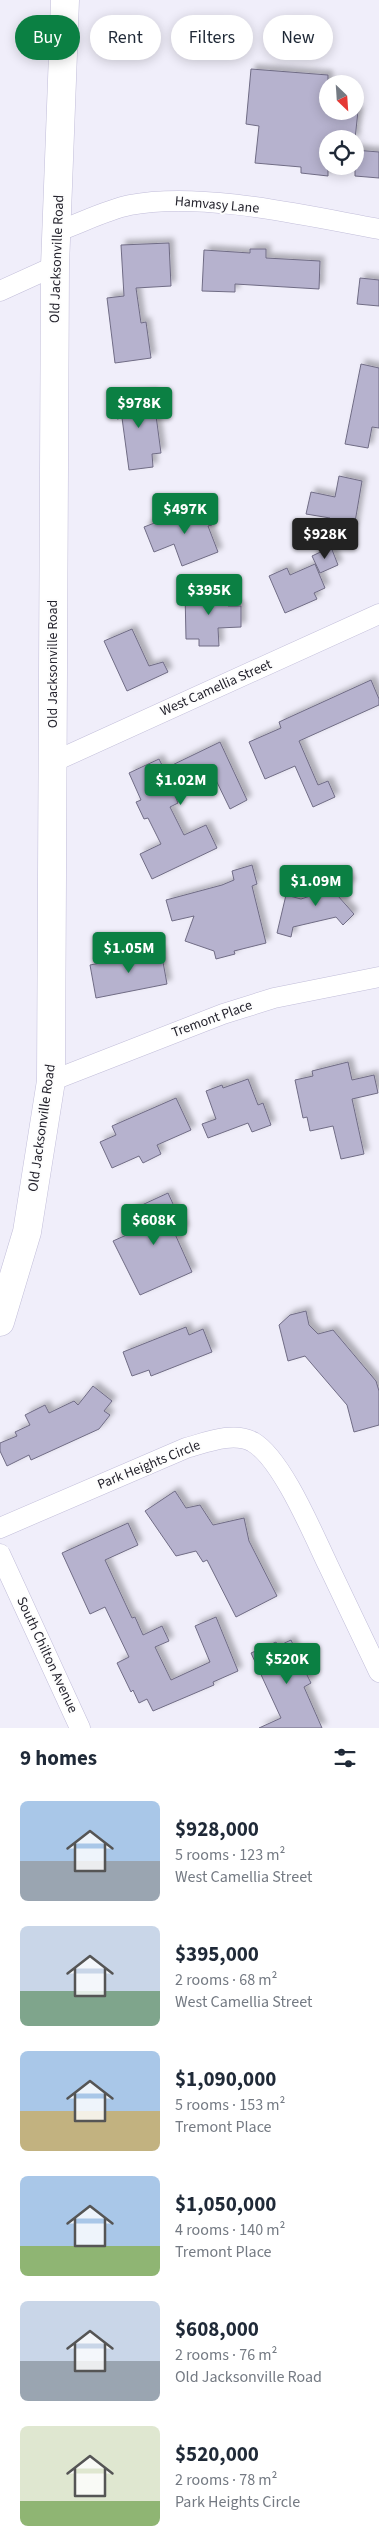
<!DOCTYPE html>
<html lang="en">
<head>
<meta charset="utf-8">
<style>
	:root { --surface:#fff; --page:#f6f6f7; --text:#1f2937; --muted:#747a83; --accent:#0b8043 }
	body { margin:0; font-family:"Source Sans 3",sans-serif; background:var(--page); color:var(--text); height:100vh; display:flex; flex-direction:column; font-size:19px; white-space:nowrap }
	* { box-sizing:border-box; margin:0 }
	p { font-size:16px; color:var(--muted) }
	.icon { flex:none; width:28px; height:28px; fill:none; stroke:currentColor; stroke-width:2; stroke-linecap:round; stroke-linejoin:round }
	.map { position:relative; height:1728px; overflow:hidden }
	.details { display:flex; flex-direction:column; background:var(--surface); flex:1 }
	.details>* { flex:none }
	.banner { position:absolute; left:15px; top:15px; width:350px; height:45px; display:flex; gap:10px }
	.needle { width:32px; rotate:155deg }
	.controls { position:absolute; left:319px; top:75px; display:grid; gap:10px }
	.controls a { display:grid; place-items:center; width:45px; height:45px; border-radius:50%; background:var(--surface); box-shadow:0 2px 12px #0003; font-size:25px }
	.price { position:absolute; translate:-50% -42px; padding:0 11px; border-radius:5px; background:var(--accent); color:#fff; font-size:16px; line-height:32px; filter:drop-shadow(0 1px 2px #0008) }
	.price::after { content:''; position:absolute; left:50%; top:30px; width:15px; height:11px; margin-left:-8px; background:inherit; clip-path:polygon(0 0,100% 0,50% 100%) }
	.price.selected { background:#222; color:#fff }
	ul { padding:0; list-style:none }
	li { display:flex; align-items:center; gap:15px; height:125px; padding:0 20px }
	li span { display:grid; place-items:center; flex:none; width:140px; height:100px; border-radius:8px; color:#555 }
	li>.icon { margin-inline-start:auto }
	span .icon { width:60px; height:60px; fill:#fffc; stroke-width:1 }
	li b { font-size:21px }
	h2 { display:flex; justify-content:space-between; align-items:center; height:60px; padding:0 20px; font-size:21px }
	.pill { padding:0 18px; border-radius:22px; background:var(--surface); box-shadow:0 2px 12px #0003; font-size:18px; line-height:45px }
	.pill.selected { background:var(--accent); color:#fff }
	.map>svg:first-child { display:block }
	.building { fill:#b6b2ce; stroke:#706c85; filter:url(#shadow) }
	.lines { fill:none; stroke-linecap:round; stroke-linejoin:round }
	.street-casing { stroke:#c1bdd9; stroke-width:21 }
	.secondary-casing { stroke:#c1bdd9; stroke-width:29 }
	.street { stroke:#fff; stroke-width:20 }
	.secondary { stroke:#fff; stroke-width:28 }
	.labels { text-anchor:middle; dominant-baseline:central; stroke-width:4; stroke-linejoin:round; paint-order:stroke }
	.street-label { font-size:14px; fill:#24232d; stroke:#fdfdfd }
</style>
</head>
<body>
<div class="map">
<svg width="379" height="1728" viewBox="0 0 379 1728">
	<defs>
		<filter id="shadow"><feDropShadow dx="4.5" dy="-4.5" stdDeviation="2.5" flood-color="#0004"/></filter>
	</defs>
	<rect width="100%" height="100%" fill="#f0eefa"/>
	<path class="building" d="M251,69l77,6v36h30l-3,28h-27v37l-27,-3v-6l-46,-4 4,-37 -13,-2z
		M355,150l24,2v26l-24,-2z
		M169,243l2,43 -35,2 5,35 5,-1 5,36 -36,5 -8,-65 17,-2 -3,-51z
		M250,249h16v9l54,3 -1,28 -84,-5v8l-33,-1 2,-41 46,3z
		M360,278l19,2v26l-22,-2z
		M361,364l18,4v60l-7,-1 -4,21 -23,-4z
		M153,393l8,60 -9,1 1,13 -24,3 -7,-52 -5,1 -3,-21z
		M339,476l23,5 -8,47 -25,-4 1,-6 -24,-4 5,-22 24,5z
		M204,504l8,21 -4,1 10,26 -36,14 -8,-22 -20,8 -10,-25z
		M331,547l7,18 -18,8 -8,-17z
		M315,564l10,24 -11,5 3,6 -32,14 -16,-37 18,-8 3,7z
		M228,591v15h13v21l-23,1 1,18h-20v-7h-13l-1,-47z
		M132,629l17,37 14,-4 5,10 -41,19 -23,-50z
		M371,680l8,19v6l-80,36 19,44 10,-4 7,16 -22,10 -18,-41 -30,13 -16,-37 32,-14 -2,-6z
		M220,742l27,58 -17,9 -18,-37 -39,19 5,12 -8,4 14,28 22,-10 11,23 -65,31 -12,-25 21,-10 -13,-26 -4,1 -8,-17 5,-2 -12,-27 30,-14 5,10z
		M252,865l5,19 -5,2 14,57 -32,8 1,3 -19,5 -2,-8 -29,-10 9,-25 -22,5 -6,-21 56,-15 12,-5 -2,-9z
		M342,872l10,11 -14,13 16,18 -11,11 -7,-8 -43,10 -2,10 -14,-4 9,-38 15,4 18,-6z
		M161,951l6,33 -71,14 -6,-33z
		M348,1062l4,18 22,-5 4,18 -26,6 12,55 -23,5 -8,-33 -23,5 -3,-14 -4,1 -8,-38 18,-4 -1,-5z
		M248,1079l10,26 5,-2 8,22 -19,7 -4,-9 -40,15 -6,-14 14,-5 -10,-28 16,-6 1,3z
		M176,1098l15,32 -34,15 4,9 -18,9 -4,-7 -27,12 -12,-26 16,-7 -4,-9z
		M168,1193l17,37 -10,4 17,38 -52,23 -27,-54 27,-12 -9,-19z
		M306,1311l3,14 9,9 15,-4 43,51 3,10v34l-25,7 -7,-27 -42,-49 -17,5 -9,-36 11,-10z
		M186,1327l3,8 14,-6 9,23 -61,24 -2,-6 -17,6 -9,-24z
		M93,1386l19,15 -8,10 6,4 -11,14 -68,31 -2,-5 -22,11 -7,-15v-8l17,-7 -2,-4 15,-7 -5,-10 20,-10 4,8 25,-12 4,4z
		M175,1491l11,17 14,-3 13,20 31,-7 5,23 28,55 -41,21 -29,-57 -4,2 -7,-11 -20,5 -31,-45z
		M128,1523l10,22 -33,15 27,58 3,-1 8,18 19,-9 7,15 -14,6 16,33 39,-18 -15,-36 21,-9 22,54 -25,11 1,3 -61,26 -6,-12 -8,4 -6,-13 -2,2 -14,-29 12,-6 -24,-50 -15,7 -28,-61z
		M291,1640l6,13 6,-3 8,18 -6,3 6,12 -7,4 18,41h-63l22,-10 -30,-65 25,-11 2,4z"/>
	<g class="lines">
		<g class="street-casing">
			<path id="street" d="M58,231c23,-8 48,-21 72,-26 71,-14 177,11 249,24
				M0,291l55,-25
				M53,762l326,-148
				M51,1081l172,-67 51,-16 105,-21
				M0,1528l186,-80c19,-5 47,-17 67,-6 29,17 60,92 75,123 17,36 34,71 51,107
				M0,1554l80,174"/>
		</g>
		<g class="secondary-casing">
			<path id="secondary" d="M0,1322l27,-90 24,-151 4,-815 10,-266"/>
		</g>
		<use href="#street" class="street"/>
		<use href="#secondary" class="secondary"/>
	</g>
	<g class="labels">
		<g class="street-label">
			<text transform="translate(217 205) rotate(5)">Hamvasy Lane</text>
			<text transform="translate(57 259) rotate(-88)">Old Jacksonville Road</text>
			<text transform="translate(53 664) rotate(-90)">Old Jacksonville Road</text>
			<text transform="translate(216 688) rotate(-24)">West Camellia Street</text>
			<text transform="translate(212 1019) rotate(-20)">Tremont Place</text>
			<text transform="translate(42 1128) rotate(-82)">Old Jacksonville Road</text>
			<text transform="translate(149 1465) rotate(-22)">Park Heights Circle</text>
			<text transform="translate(47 1655) rotate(65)">South Chilton Avenue</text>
		</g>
	</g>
</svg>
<div class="controls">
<a><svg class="needle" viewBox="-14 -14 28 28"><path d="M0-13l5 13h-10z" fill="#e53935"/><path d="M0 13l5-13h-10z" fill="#747a83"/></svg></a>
<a><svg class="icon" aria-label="locate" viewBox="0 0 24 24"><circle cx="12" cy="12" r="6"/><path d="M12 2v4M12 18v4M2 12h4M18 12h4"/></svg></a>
</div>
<b class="price" style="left:139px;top:429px">$978K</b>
<b class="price" style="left:185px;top:535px">$497K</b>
<b class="price selected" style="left:325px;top:560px">$928K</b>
<b class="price" style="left:209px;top:616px">$395K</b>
<b class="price" style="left:181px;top:806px">$1.02M</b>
<b class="price" style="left:316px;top:907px">$1.09M</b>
<b class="price" style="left:129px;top:974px">$1.05M</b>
<b class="price" style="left:154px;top:1246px">$608K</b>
<b class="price" style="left:287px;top:1685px">$520K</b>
<div class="banner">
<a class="pill selected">Buy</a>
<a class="pill">Rent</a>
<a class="pill">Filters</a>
<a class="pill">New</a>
</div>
</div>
<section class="details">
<h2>9 homes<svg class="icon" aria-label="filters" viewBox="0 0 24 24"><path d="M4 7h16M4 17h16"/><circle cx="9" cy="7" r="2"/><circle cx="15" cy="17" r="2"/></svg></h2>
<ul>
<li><span style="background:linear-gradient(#a9c7e8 60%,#9aa5b1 0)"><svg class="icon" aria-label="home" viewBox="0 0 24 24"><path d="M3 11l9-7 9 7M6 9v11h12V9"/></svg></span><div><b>$928,000</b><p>5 rooms · 123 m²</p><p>West Camellia Street</p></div></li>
<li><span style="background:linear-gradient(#c9d6e8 65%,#7fa58c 0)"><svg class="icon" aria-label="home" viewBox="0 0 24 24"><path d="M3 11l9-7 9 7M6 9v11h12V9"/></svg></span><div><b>$395,000</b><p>2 rooms · 68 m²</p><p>West Camellia Street</p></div></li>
<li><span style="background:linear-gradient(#a9c7e8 60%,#c2b280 0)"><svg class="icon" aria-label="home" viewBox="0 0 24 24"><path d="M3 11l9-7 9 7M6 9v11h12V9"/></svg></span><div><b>$1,090,000</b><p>5 rooms · 153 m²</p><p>Tremont Place</p></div></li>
<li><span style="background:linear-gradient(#a9c7e8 70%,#8fb573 0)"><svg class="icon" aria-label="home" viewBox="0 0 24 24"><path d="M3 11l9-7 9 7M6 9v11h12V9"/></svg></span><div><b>$1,050,000</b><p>4 rooms · 140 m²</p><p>Tremont Place</p></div></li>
<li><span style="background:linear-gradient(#c9d6e8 60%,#9aa5b1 0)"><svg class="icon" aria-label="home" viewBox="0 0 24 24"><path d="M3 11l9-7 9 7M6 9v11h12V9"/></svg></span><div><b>$608,000</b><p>2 rooms · 76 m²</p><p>Old Jacksonville Road</p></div></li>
<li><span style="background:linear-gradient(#dfe7d0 75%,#8fb573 0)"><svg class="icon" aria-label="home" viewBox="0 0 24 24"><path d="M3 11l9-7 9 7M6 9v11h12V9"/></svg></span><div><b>$520,000</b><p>2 rooms · 78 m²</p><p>Park Heights Circle</p></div></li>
</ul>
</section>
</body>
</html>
